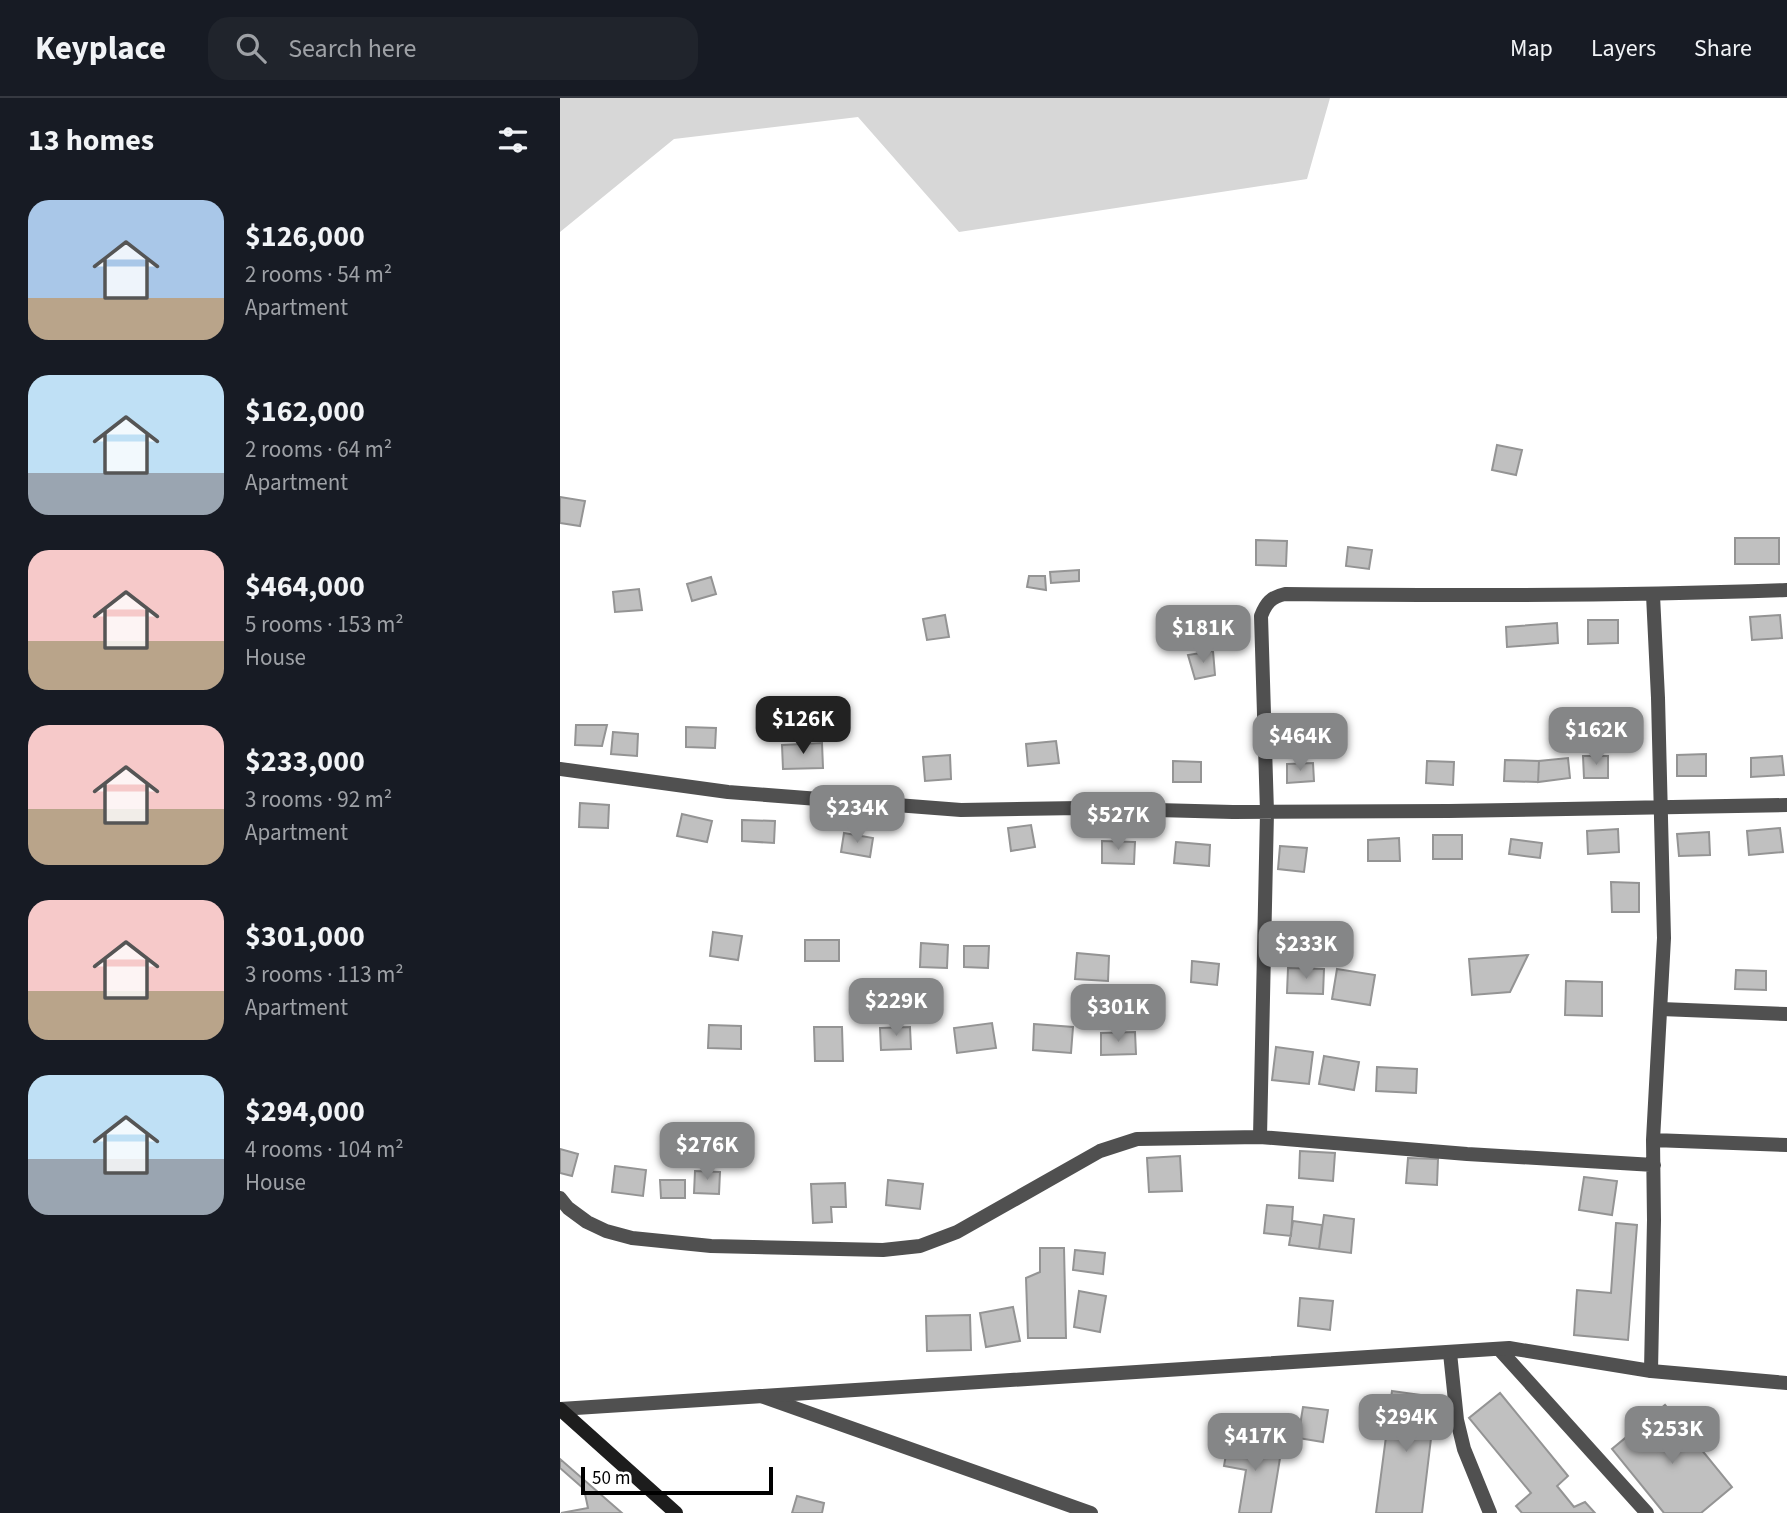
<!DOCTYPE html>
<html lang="en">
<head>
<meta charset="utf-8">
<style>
	:root { --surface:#171b24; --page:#20242c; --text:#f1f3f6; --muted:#9ea1a6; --line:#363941; --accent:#858687 }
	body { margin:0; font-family:"Source Sans 3",sans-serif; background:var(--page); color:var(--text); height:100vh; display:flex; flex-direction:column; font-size:26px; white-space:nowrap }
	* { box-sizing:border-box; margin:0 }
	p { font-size:23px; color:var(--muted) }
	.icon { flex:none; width:38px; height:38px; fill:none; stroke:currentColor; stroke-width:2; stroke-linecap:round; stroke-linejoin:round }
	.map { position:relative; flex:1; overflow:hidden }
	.panel { display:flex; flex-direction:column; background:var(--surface); width:560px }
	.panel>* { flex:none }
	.scale { position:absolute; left:21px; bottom:18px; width:192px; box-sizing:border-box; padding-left:7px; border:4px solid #000; border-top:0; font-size:19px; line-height:24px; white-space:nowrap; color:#000; -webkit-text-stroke:5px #fff; paint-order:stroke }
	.price { position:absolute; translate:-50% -60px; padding:0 16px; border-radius:14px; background:var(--accent); color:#fff; font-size:23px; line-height:46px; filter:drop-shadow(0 2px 4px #0008) }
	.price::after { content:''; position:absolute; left:50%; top:42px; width:21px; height:16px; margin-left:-10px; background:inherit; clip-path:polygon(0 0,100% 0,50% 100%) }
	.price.selected { background:#222; color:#fff }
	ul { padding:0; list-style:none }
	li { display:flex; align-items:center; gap:21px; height:175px; padding:0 28px }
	li span { display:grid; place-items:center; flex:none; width:196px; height:140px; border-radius:21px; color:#555 }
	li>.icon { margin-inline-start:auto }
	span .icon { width:84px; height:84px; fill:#fffc; stroke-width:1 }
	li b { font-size:30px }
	h2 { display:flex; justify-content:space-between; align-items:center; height:84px; padding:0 28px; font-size:30px }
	header { display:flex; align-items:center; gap:42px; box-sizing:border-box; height:98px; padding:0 35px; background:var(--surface); border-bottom:2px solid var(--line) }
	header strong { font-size:33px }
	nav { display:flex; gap:38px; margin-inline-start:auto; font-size:24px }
	.search { width:490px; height:63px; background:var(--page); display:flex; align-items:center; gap:18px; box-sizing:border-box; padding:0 24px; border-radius:21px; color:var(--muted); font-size:26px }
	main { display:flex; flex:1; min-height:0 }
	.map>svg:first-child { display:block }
	.green { fill:#d7d7d7 }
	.building { fill:#c0c0c0; stroke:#949494; stroke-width:2 }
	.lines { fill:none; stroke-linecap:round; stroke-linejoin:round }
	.minor { stroke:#505050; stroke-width:14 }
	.tertiary { stroke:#505050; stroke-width:14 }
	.secondary { stroke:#1d1d1d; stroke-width:14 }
</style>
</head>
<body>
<header>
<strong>Keyplace</strong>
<div class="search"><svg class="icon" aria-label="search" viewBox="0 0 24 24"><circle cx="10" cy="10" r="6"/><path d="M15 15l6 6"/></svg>Search here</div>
<nav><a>Map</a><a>Layers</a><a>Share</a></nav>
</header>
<main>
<section class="panel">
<h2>13 homes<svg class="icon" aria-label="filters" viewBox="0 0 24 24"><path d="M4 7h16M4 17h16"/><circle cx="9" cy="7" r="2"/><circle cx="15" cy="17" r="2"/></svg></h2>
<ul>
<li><span style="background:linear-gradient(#a9c7e8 70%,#b9a48a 0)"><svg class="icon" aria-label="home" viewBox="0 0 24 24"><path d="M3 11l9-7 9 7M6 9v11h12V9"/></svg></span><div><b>$126,000</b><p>2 rooms · 54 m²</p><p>Apartment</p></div></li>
<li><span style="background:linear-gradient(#bfe0f5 70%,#9aa5b1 0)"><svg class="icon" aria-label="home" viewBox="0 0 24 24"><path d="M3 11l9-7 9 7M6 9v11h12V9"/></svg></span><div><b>$162,000</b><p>2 rooms · 64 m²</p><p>Apartment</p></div></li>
<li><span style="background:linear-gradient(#f6c9c9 65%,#b9a48a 0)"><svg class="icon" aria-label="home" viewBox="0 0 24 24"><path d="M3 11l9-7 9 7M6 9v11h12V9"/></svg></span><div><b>$464,000</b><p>5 rooms · 153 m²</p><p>House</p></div></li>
<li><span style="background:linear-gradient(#f6c9c9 60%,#b9a48a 0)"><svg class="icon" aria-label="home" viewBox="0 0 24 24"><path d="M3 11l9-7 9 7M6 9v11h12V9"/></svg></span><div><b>$233,000</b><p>3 rooms · 92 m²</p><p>Apartment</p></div></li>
<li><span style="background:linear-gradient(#f6c9c9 65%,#b9a48a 0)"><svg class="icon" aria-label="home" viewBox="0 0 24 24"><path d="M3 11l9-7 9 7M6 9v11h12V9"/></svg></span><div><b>$301,000</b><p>3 rooms · 113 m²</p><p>Apartment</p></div></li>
<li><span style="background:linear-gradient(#bfe0f5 60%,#9aa5b1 0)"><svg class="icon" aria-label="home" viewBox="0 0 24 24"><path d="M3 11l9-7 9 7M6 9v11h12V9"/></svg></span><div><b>$294,000</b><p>4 rooms · 104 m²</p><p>House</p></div></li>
</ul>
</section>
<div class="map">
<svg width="1227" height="1415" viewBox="0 0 1227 1415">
	<rect width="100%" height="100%" fill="#fff"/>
	<path class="green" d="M0,0h770l-23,81 -348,53 -101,-115 -184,22 -114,93z"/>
	<path class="building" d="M937,347l25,5 -6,25 -24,-5z
		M0,399l25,4 -5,25 -20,-3z
		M1175,440h44v26h-44z
		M696,442l31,1 -1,25 -30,-1z
		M788,449l24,3 -3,19 -23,-3z
		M519,472v11l-28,2 -1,-11z
		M469,478h16l1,14 -19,-3z
		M151,479l5,17 -24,7 -5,-17z
		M79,491l3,21 -27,2 -2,-20z
		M385,517l4,22 -22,3 -4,-21z
		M1220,517l2,23 -30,2 -2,-23z
		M1028,522h30v23l-30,1z
		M997,525l1,20 -51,4 -1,-20z
		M653,553l2,24 -20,4 -7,-24z
		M16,627h31l-5,21 -27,-1z
		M126,629l30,1 -1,20 -29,-1z
		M53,634l25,2 -1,22 -26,-2z
		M496,643l3,22 -31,3 -2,-22z
		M262,645l1,25 -40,1 -1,-24z
		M1146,656v22h-29v-21z
		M390,657l1,24 -26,2 -2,-24z
		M1023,658h25v22h-24z
		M1222,658l2,19 -33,2v-19z
		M1008,660l2,20 -32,4 1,-21z
		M945,662l34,1 -1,21 -34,-1z
		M613,663l28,1v20h-28z
		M867,663l27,1 -1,23 -27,-2z
		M753,665l1,18 -27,2v-19z
		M20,705l29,2 -1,23 -29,-1z
		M122,716l30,7 -5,21 -30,-6z
		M182,722l33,1 -1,22 -32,-2z
		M471,727l4,22 -24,4 -3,-23z
		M1220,730l3,24 -34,3 -2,-24z
		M1058,731l1,23 -31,2 -1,-23z
		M1149,734l1,23 -31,1 -2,-22z
		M284,735l29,5 -3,19 -29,-5z
		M873,737h29v24h-29z
		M839,740l1,23h-32v-21z
		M951,741l31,4 -2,15 -31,-4z
		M542,743l33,1 -1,22 -32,-1z
		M616,744l34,3 -1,21 -35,-3z
		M720,748l27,2 -3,24 -26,-3z
		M1051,784l28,1v29h-27z
		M153,834l29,4 -4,24 -28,-4z
		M245,842h34v21h-34z
		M361,845l27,2 -1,23 -27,-1z
		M404,848h25l-1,22 -24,-1z
		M517,855l32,3 -1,25 -33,-2z
		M968,857l-18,37 -38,3 -3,-36z
		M632,863l27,3 -2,21 -26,-3z
		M728,870l36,1 -1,25 -36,-1z
		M777,871l38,6 -5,30 -38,-6z
		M1176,872l30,1v19l-31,-1z
		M1006,883l36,1v34l-37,-1z
		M432,925l4,25 -39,5 -3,-25z
		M474,926l39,3 -2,26 -38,-3z
		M149,927l32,1v23l-33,-1z
		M254,929h28l1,34h-28z
		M350,929l1,22 -30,1 -1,-22z
		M575,934l1,22 -35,1v-22z
		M716,949l37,5 -4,32 -37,-4z
		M764,958l35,6 -5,28 -35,-6z
		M817,969l40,2 -1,24 -40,-2z
		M0,1051l18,5 -6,22 -12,-3z
		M740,1053l35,2 -2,28 -34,-3z
		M620,1058l2,35 -33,1 -2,-34z
		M848,1060l30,1 -1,26 -31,-2z
		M55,1068l31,4 -3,26 -31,-4z
		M135,1073l25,1 -1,22 -25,-1z
		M1024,1079l33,4 -5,34 -33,-5z
		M100,1082h25v18h-24z
		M328,1082l35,4 -3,25 -34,-4z
		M285,1085l1,24h-15l1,15 -19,1 -2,-39z
		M707,1107l26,2 -2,29 -27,-3z
		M764,1117l30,4 -3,34 -32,-4z
		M733,1123l29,4 -3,24 -30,-4z
		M1056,1125l21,2 -9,115 -54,-5 3,-45 34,3z
		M480,1150h24l2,90h-38l-2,-60 14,-6z
		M515,1152l30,3 -2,21 -30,-4z
		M519,1193l27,5 -6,36 -26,-5z
		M740,1200l33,3 -3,29 -32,-4z
		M453,1209l7,34 -34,6 -6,-34z
		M410,1217l1,35 -44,1 -1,-35z
		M832,1293l44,6 -14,116h-46z
		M940,1295l68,83 -11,10 17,21 11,-5 10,11h-73l-6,-7 15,-13 -62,-75z
		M1105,1307l67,82 -31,26h-37l-52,-64z
		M743,1309l25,3 -5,32 -25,-4z
		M669,1339l53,9 -11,67h-32l7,-43 -22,-4z
		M0,1361l62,54h-61l27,-5 -4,-19 -24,-21z
		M237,1398l27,7 -2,10h-30z"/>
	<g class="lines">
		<path class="minor" d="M0,671l168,23 233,18 119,-2 153,4 216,-1 338,-6
			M1101,911l126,5
			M700,1039l7,-325 -6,-196c5,-13 10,-19 24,-22 168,2 335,2 502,-4
			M1093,1042l134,5
			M0,1100l8,10 19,14 19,9 26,7 79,8 172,4 37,-4 37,-14 143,-81 37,-12 123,-2 207,17 187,11
			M939,1251l148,164
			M890,1255l7,67 7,29 26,64
			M1091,1273l3,-151 -1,-80 11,-202 -6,-240 -5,-103
			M201,1298l330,117"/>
		<path class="tertiary" d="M0,1311l949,-61 142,23 136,12"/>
		<path class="secondary" d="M0,1311l116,104"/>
	</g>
</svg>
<div class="scale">50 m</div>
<b class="price" style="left:643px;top:567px">$181K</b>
<b class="price selected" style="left:243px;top:658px">$126K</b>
<b class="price" style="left:1036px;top:669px">$162K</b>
<b class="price" style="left:740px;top:675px">$464K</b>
<b class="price" style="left:297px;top:747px">$234K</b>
<b class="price" style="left:558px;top:754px">$527K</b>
<b class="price" style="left:746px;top:883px">$233K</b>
<b class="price" style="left:336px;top:940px">$229K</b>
<b class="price" style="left:558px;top:946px">$301K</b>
<b class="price" style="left:147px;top:1084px">$276K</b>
<b class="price" style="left:846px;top:1356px">$294K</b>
<b class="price" style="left:1112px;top:1368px">$253K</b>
<b class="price" style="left:695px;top:1375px">$417K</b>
</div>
</main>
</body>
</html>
